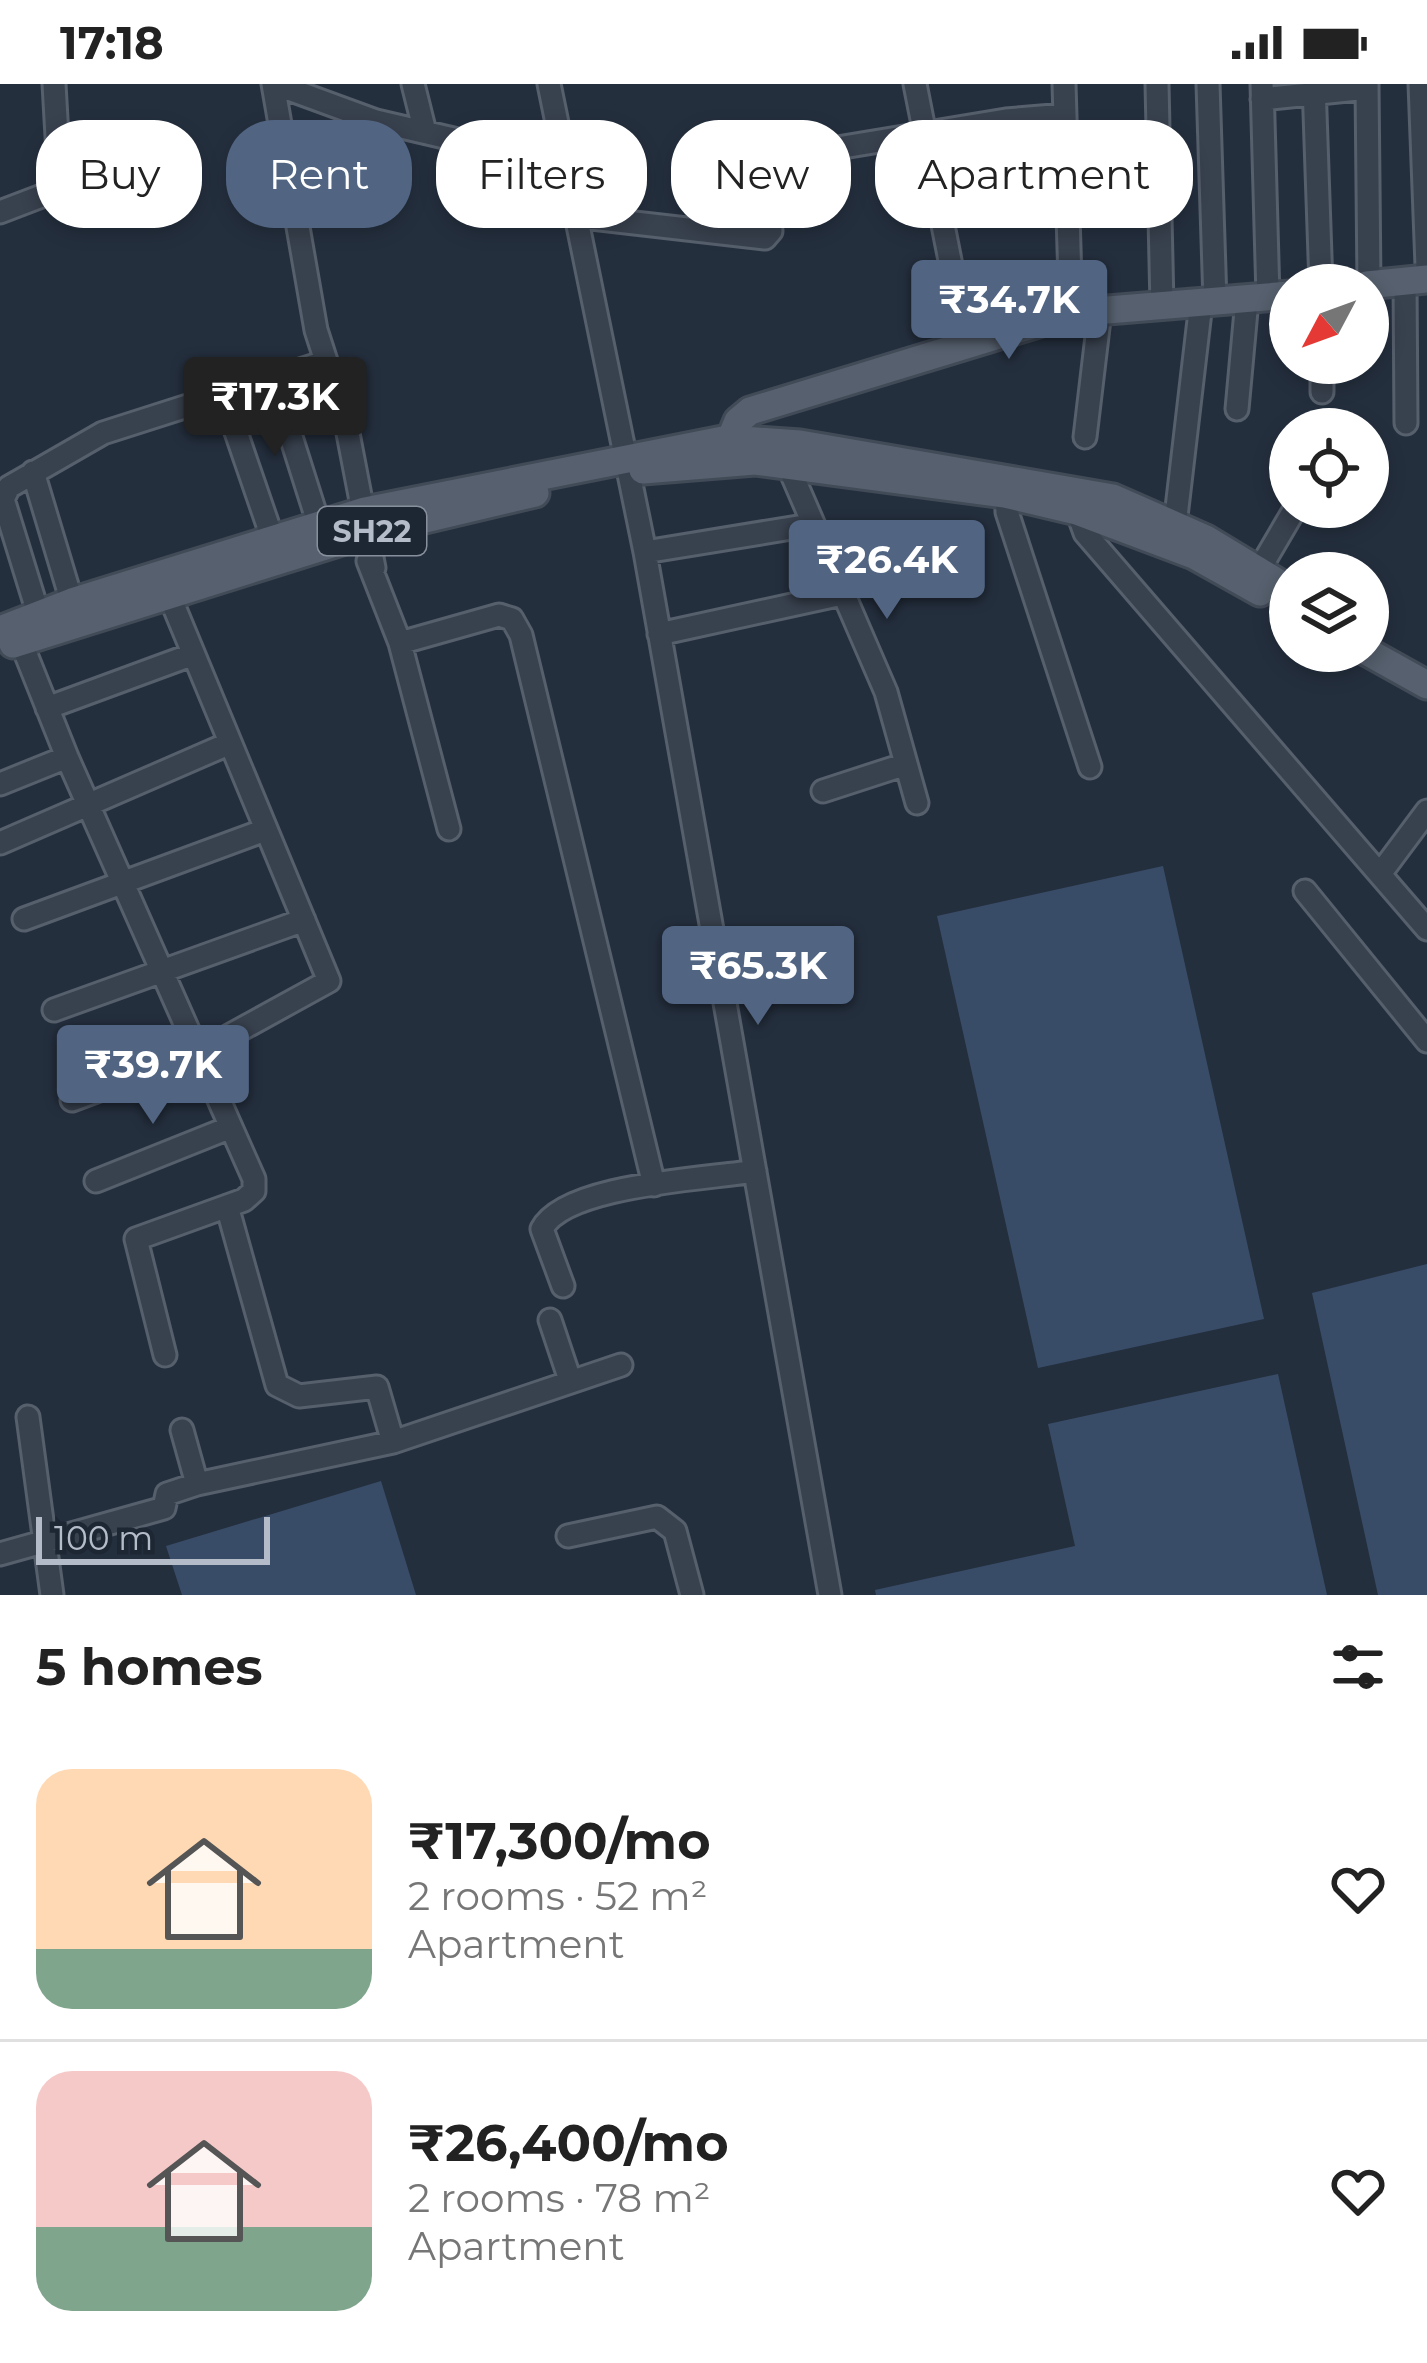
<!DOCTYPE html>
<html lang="en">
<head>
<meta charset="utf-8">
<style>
	:root { --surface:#fff; --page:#f2f2f2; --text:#222; --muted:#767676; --line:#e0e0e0; --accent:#516482 }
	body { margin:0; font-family:Montserrat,sans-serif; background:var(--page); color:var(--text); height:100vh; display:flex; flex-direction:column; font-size:45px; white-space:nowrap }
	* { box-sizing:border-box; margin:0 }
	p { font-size:39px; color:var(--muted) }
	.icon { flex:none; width:66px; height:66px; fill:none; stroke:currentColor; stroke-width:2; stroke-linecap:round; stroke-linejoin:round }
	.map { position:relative; height:1511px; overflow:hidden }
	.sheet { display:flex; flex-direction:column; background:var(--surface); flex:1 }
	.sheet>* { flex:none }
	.top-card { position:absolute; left:36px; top:36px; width:1356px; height:108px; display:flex; gap:24px }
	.needle { width:78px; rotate:229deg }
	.buttons { position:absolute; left:1269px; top:180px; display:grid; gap:24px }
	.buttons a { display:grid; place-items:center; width:120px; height:120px; border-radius:50%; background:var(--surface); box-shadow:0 6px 18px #0003; font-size:60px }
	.scale { position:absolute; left:36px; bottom:30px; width:234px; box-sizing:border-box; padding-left:12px; border:6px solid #b4bcc9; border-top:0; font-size:33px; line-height:42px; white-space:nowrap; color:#b4bcc9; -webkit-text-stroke:9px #1d2633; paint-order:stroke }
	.price { position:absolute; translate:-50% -102px; padding:0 27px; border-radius:12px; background:var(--accent); color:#fff; font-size:39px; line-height:78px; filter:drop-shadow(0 3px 6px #0008) }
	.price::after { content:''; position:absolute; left:50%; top:72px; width:36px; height:27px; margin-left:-18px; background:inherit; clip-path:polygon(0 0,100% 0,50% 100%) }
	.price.on { background:#222; color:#fff }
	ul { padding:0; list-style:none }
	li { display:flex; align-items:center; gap:36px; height:300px; padding:0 36px }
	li+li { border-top:3px solid var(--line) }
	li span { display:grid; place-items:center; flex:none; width:336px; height:240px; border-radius:36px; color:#555 }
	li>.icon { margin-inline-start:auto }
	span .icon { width:144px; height:144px; fill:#fffc; stroke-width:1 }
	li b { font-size:51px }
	h2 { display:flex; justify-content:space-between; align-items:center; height:144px; padding:0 36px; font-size:51px }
	.chip { padding:0 42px; border-radius:48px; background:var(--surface); box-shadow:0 6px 18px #0003; font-size:42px; line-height:108px }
	.chip.on { background:var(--accent); color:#fff }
	.status { display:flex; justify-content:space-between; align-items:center; height:84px; padding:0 60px; background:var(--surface); direction:ltr }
	.status svg { height:33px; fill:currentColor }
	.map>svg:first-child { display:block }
	.water { fill:#394c67 }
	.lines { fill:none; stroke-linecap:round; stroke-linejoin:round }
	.minor-casing { stroke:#565f6c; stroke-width:27 }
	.major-casing { stroke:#414a57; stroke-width:33 }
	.minor { stroke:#38414e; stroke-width:21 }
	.major { stroke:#56606e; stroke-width:27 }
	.labels { text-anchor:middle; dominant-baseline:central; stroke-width:12; stroke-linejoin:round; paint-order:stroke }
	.shield { fill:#1d2633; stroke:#878f9c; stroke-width:3 }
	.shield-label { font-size:30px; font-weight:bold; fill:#b4bcc9 }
</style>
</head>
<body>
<div class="status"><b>17:18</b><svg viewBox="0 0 49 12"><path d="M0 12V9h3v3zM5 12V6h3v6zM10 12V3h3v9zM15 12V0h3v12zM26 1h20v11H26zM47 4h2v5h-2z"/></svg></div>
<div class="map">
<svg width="1427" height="1511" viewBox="0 0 1427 1511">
	<rect width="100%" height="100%" fill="#242f3e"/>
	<path class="water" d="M1163,782l101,453 -226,49 -101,-452z
		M1427,1180v331h-49l-66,-302z
		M1278,1290l49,221h-451l-1,-5 200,-44 -27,-122z
		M381,1397l35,114h-234l-16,-49z"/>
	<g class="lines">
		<g class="minor-casing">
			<path id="minor" d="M273,0l43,246 30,93 28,145
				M275,0l101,37 103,24 83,10
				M413,0l12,48
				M549,0l96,468 185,1043
				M915,0l51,257
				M1064,0l7,229
				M1157,0l5,222
				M1208,0l7,218
				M1262,0l6,213
				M1314,0l7,201
				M1367,0l2,201
				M1420,0l7,182
				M1262,15l105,-11
				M0,128l60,-23 -6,-105
				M574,132l191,22 6,-7 -5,-61 5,-11 235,-39 59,-5
				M1405,198l1,141
				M1322,279v29
				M273,296l46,145
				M224,313l49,143
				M1237,325l10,-109
				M1085,353l15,-126
				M787,379l99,229 31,111
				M33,388l39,130
				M1006,398l1,30 83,255
				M1077,427l8,22 342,396
				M1175,441l26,-222
				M645,468l165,-27
				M368,477l32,82 49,186
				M1259,486l37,-63
				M39,532l-36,-117 6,-12 94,-54 222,-71
				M17,548l50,125 187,422v12l-10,9 -108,39 29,116
				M659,550l183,-40
				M400,559l99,-28 13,4 9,16 133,550
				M47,624l144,-53
				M0,700l67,-27
				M823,707l83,-27
				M0,759l228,-99
				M1380,790l47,-63
				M1305,807l122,150
				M24,835l241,-89
				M54,926l250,-90
				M72,1016l126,-47 131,-72 -164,-396
				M96,1097l135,-54
				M227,1122l50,179 22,11 78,-9 16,55 228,-77
				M563,1202l-21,-57c23,-45 167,-50 213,-58
				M550,1236l20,60
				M28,1333l24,178
				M182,1346l15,54
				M568,1452l89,-19 18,14 17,64
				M0,1470l164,-46 3,-14 30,-10 196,-42"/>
		</g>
		<g class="major-casing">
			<path id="major" d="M1367,201l60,-6
				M725,368l13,-31 12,-10 321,-98 219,-18
				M643,386l112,-9 250,33 72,17 117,44 66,37
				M0,546l72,-28 293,-91 363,-72 72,5 313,54 93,41 84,51
				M13,560l357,-112 165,-39
				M1366,567l61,34"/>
		</g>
		<use href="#minor" class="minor"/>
		<use href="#major" class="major"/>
	</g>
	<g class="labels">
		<rect class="shield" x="318" y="423" width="108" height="48" rx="9"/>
		<g class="shield-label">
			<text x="372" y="447">SH22</text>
		</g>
	</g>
</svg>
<div class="buttons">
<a><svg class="needle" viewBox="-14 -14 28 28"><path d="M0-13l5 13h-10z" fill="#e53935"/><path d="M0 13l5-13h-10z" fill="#767676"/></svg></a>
<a><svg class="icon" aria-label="locate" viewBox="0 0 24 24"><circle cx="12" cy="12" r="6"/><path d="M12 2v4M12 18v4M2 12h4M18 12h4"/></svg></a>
<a><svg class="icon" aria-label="layers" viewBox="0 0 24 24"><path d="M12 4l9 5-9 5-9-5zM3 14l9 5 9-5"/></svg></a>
</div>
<div class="scale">100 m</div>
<b class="price" style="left:1009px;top:278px">₹34.7K</b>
<b class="price on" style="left:275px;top:375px">₹17.3K</b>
<b class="price" style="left:887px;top:538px">₹26.4K</b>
<b class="price" style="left:758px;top:944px">₹65.3K</b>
<b class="price" style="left:153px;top:1043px">₹39.7K</b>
<div class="top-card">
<a class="chip">Buy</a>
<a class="chip on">Rent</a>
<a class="chip">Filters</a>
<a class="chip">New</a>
<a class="chip">Apartment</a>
</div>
</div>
<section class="sheet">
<h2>5 homes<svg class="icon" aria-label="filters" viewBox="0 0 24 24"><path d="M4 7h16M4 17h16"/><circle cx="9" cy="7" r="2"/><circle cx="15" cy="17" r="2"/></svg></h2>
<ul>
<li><span style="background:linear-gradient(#ffd9b3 75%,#7fa58c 0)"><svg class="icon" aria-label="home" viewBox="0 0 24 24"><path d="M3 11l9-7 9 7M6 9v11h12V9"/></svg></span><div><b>₹17,300/mo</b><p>2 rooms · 52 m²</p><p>Apartment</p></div><svg class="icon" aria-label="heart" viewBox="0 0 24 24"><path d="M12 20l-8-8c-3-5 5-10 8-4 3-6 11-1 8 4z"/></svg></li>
<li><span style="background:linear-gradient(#f6c9c9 65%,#7fa58c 0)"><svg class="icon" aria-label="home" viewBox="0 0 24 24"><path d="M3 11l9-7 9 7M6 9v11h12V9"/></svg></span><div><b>₹26,400/mo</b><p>2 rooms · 78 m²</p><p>Apartment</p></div><svg class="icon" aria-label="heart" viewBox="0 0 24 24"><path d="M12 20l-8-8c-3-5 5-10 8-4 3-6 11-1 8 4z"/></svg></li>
</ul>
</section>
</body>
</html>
